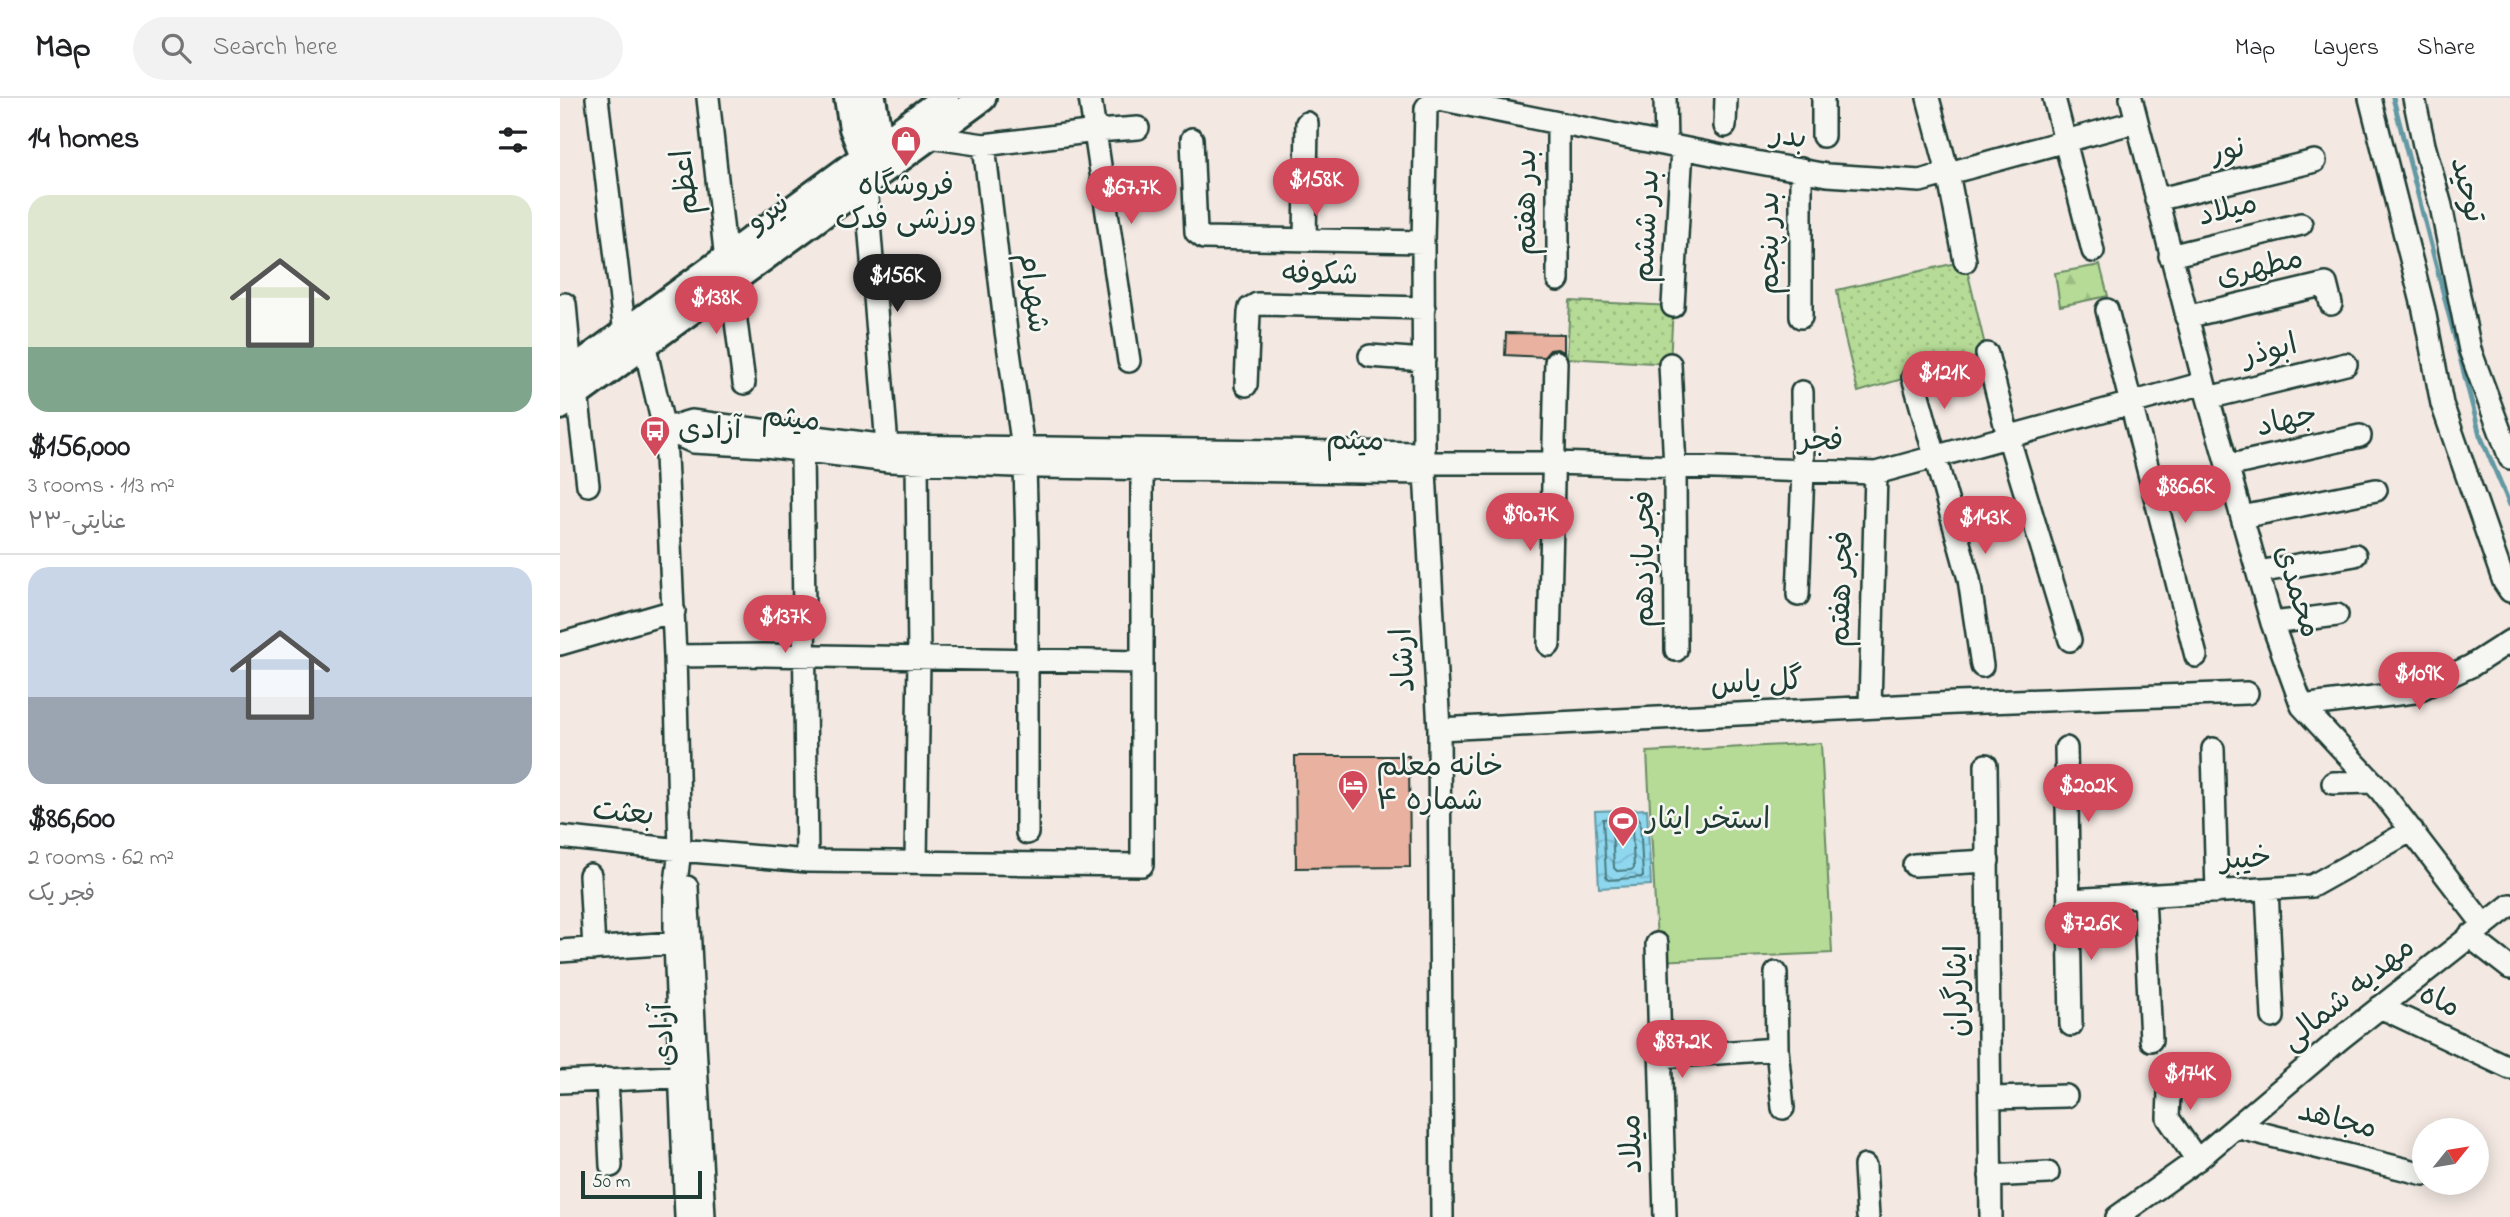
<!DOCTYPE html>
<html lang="en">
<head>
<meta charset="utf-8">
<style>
	:root { --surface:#fff; --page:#f2f2f2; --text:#202124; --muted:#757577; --line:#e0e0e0; --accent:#d1495b }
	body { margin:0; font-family:"Indie Flower","Playpen Sans Arabic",sans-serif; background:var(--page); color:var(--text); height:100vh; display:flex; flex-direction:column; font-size:26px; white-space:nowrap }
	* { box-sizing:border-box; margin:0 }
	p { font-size:23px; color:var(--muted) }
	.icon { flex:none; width:38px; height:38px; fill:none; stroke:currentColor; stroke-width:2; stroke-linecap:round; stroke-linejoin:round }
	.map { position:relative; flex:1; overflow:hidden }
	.side { display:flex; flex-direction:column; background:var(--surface); width:560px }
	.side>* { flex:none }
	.needle { width:46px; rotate:60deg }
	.buttons { position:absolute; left:1852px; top:1020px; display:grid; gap:14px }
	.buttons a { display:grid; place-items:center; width:77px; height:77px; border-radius:50%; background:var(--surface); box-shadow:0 4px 18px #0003; font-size:35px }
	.scale { position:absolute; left:21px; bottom:18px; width:121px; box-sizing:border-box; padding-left:7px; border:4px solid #1f3d34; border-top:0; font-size:19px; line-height:24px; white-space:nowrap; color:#1f3d34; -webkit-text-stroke:5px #f6f6f2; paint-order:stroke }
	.price { position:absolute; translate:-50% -60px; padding:0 16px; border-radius:24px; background:var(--accent); color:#fff; font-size:23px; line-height:46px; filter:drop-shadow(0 2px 4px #0008) }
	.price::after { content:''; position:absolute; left:50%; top:42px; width:21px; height:16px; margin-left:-10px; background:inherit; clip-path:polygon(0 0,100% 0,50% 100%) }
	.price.current { background:#222; color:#fff }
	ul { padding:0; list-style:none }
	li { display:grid; align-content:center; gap:14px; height:371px; padding:0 28px }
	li+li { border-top:2px solid var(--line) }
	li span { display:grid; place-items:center; height:217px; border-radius:21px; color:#555 }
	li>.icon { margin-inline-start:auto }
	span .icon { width:126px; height:126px; fill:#fffc; stroke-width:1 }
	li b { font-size:30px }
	h2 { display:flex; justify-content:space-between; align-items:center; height:84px; padding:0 28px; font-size:30px }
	header { display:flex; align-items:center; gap:42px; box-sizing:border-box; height:98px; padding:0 35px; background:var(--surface); border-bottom:2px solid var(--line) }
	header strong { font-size:33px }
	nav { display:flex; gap:38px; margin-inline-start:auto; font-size:24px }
	.search { width:490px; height:63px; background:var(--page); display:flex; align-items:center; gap:18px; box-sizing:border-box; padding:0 24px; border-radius:38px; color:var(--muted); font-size:26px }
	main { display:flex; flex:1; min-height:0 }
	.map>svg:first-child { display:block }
	.green { fill:#b6db96; stroke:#6a8c65; stroke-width:2 }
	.forest { fill:url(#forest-firs); stroke:#6a8c65; stroke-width:2 }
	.park { fill:url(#park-dots); stroke:#6a8c65; stroke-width:2 }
	.water { fill:url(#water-waves); stroke:#6299a4; stroke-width:2 }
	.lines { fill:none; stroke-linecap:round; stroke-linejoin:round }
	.shore { stroke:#4b7b7f; stroke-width:2 }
	.stream { stroke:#6299a4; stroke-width:5 }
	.building { fill:#e9b1a0; stroke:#1f3d34; stroke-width:2 }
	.minor-casing { stroke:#1f3d34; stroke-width:26 }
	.major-casing { stroke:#1f3d34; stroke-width:32 }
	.minor { stroke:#f6f6f2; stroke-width:21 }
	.major { stroke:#f6f6f2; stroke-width:26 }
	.labels { text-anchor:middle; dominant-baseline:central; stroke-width:5; stroke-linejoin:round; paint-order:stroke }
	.street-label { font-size:30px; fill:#1f3d34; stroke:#f6f6f2 }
	.poi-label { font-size:30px; fill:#1f3d34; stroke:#f6f6f2; text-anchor:start }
</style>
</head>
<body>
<header>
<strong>Map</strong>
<div class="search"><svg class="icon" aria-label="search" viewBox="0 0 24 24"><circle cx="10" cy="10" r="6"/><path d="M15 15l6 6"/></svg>Search here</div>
<nav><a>Map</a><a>Layers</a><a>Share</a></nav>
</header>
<main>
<section class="side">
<h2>14 homes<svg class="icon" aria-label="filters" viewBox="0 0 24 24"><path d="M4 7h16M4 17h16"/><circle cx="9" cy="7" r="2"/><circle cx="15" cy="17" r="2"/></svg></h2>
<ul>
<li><span style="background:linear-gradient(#dfe7d0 70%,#7fa58c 0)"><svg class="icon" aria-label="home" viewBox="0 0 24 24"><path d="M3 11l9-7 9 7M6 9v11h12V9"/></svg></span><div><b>$156,000</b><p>3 rooms · 113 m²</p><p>۲۳-عنایتی</p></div></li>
<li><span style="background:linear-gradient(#c9d6e8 60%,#9aa5b1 0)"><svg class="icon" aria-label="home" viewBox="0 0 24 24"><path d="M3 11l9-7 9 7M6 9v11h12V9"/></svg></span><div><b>$86,600</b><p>2 rooms · 62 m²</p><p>فجر یک</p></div></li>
</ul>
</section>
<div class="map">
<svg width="1950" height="1119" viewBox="0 0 1950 1119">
	<defs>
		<pattern id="forest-firs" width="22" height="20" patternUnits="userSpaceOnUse" patternTransform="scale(1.75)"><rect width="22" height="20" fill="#b6db96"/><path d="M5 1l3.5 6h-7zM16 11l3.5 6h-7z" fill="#9cbd82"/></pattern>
		<pattern id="park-dots" width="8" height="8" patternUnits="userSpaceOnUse" patternTransform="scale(1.75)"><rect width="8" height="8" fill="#b6db96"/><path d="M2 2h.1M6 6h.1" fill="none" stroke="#9cbd82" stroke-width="1.8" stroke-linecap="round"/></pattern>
		<pattern id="water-waves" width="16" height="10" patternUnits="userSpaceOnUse" patternTransform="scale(1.75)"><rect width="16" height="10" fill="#8ed7ef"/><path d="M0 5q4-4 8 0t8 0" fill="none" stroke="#7ab9ce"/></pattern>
	</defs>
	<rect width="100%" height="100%" fill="#f3e8e2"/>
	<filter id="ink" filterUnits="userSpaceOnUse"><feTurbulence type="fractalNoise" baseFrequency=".0143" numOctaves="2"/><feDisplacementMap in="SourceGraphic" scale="14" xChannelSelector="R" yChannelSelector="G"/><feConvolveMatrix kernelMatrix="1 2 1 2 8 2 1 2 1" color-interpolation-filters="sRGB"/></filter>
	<g filter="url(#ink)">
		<path class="green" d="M1261,645l11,210 -174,8 -11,-209z"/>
		<path class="forest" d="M1540,167l8,31 -48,10 -5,-33z"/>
		<path class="park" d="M1405,163l22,93 -129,38 -14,-58 -7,-44z
			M1010,203l103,5 -3,58 -103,-6z"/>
		<path class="water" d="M1087,711l4,76 -52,3 -4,-77z"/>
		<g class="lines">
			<path class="shore" d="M1077,718l3,4 3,57 -35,3 -2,-3 -3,-58z
				M1069,727l3,3 2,40 -3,2 -14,1 -3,-3 -2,-39 3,-3z"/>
			<path class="stream" d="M1833,0l87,337 30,70"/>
		</g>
		<path class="building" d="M946,235l58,1v18l-7,-3 -7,1 -6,7 -39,-2z
			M735,658h114l1,111 -114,1z"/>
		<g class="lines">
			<g class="minor-casing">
				<path id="minor" d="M37,0l28,236
					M148,0l18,162
					M530,0l39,263
					M1105,0l1,46
					M1368,0l20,75 17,88
					M1494,0l39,153
					M1571,0l77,300 64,225 30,83 79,85 103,134
					M1810,0l54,212 18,94 62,178 6,9
					M1854,0l10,47 17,61 29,144 40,108
					M998,26v156
					M1165,28l1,-28
					M1263,38v-38
					M369,39l55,8 112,-14 42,-3
					M632,41l4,93 8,6 219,4
					M424,47l22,186 17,117
					M306,87l21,261
					M1596,102l159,-39
					M745,141l2,-116
					M1610,158l131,-32
					M171,185l13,100
					M5,206l6,68
					M1113,208l9,-158
					M1547,212l89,346
					M1241,219v-148
					M1626,219l140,-33 5,20
					M81,232l23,99 2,27 9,200 5,194 -5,41v51l11,275
					M1427,256l21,82 62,204
					M810,258l54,4
					M1110,266l5,104 1,182
					M1353,279l56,202 13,87
					M686,287l3,-72 1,-5 7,-4 167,4
					M17,295l11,92
					M1648,300l138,-34
					M104,331l29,13 73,4 123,15 151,6 385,6
					M104,331l27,-8 196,25 537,7
					M242,352l5,411
					M864,365h130l322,10 328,-90
					M465,368l2,75v292
					M1667,368l133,-30
					M1682,419l134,-27
					M1698,474l97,-17
					M1238,497l5,-124 -1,-79
					M1712,525l65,-8
					M0,546l114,-33
					M989,547l7,-283
					M115,558l89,-1 377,7
					M1742,608l112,-14 57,-26 39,-25
					M1310,609l6,-234
					M879,631l518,-26 290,-10
					M1506,650l5,277
					M1653,651l4,143
					M1426,667l5,452
					M1773,685l40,-1
					M0,739l120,13 127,11 335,4v-396
					M356,763l3,-203 -2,-196
					M1354,767l74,-4
					M30,777l4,74
					M127,789l17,330
					M1707,791l6,128
					M1584,798l7,144
					M1509,802l243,-14 100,-56
					M1909,838l41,32
					M1097,846l8,273
					M0,853l127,-9
					M1216,875l1,76 6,59
					M1820,909l130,61
					M1100,959l117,-8
					M1610,970l-2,50 29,42
					M47,981l4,87
					M0,984l135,-6
					M1430,1000l76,-2
					M1676,1029l188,47
					M1305,1068l3,51
					M1430,1078l58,-3
					M882,1119l-3,-488 -15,-276 -1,-211 3,-134 5,-6 8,-3 288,58 100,18 93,6 215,-59
					M1557,1119l80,-57 143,-121 170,-134"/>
			</g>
			<g class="major-casing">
				<path id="major" d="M288,0l5,30 12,30v15
					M305,60l12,-31 -5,-29
					M0,282l385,-282
					M0,308l422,-308"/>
			</g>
			<use href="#minor" class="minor"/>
			<use href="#major" class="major"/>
		</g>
	</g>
	<defs>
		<g id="shop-pin" transform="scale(1.575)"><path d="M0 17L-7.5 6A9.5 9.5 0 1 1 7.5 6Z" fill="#d1495b" stroke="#f6f6f2"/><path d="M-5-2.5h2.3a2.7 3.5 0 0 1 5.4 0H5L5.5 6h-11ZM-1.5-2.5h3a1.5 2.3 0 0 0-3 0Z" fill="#fff"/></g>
		<g id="bus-pin" transform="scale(1.575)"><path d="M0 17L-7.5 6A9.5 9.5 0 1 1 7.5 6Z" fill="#d1495b" stroke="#f6f6f2"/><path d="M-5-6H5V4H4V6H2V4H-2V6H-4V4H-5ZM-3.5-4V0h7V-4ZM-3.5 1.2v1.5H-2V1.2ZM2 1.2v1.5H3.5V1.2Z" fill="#fff"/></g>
		<g id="hotel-pin" transform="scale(1.575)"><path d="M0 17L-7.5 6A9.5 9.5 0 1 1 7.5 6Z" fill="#d1495b" stroke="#f6f6f2"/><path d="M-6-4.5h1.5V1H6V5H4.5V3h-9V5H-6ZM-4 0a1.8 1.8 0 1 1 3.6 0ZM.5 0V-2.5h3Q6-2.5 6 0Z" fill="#fff"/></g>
		<g id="stadium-pin" transform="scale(1.575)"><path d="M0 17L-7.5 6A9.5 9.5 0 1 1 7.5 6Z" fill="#d1495b" stroke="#f6f6f2"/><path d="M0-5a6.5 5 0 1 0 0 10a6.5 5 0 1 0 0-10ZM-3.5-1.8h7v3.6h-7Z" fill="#fff"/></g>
	</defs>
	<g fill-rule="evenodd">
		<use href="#shop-pin" x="346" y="43"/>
		<use href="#bus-pin" x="95" y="333"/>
		<use href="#hotel-pin" x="793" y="687"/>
		<use href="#stadium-pin" x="1063" y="723"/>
	</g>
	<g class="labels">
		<g class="street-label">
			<text transform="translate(1229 40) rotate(10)">بدر</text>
			<text transform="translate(1668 54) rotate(-14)">نور</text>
			<text transform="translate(127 84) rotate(-96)">اعظم</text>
			<text transform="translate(1906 92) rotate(76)">توحید</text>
			<text transform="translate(968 104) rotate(-90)">بدر هفتم</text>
			<text transform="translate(1668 113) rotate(-14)">میلاد</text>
			<text transform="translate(209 116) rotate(-36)">نیرو</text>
			<text transform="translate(1088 128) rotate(-87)">بدر ششم</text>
			<text transform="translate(1211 145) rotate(-90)">بدر پنجم</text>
			<text transform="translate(1700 171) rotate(-13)">مطهری</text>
			<text transform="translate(760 178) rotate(1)">شکوفه</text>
			<text transform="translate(472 195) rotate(83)">شهرام</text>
			<text transform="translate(1710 254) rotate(-14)">ابوذر</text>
			<text transform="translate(231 322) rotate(6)">میثم</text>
			<text transform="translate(1727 324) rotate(-13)">جهاد</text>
			<text transform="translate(795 344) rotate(1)">میثم</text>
			<text transform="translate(1261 344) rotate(1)">فجر</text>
			<text transform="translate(1086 461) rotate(-90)">فجر یازدهم</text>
			<text transform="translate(1283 491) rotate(-88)">فجر هفتم</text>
			<text transform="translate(1736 494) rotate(73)">محمدی</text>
			<text transform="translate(845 562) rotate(-93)">ارشاد</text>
			<text transform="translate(1197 586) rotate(-3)">گل یاس</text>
			<text transform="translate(63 716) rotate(6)">بعثت</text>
			<text transform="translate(1686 762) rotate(-3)">خیبر</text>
			<text transform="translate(1399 893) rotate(-91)">ایثارگران</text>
			<text transform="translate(1789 897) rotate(-39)">مهدیه شمالی</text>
			<text transform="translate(1879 904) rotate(25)">ماه</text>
			<text transform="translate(105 937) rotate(-93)">آزادی</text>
			<text transform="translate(1777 1023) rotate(14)">مجاهد</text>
			<text transform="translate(1073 1046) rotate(-92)">میلاد</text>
		</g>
		<g class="poi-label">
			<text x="346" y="89" text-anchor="middle">فروشگاه<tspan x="346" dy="34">ورزشی فدک</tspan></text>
			<text x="118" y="333">آزادی</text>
			<text x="816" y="670">خانه معلم<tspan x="816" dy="34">شماره ۴</tspan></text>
			<text x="1086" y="723">استخر ایثار</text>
		</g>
	</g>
</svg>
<div class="buttons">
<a><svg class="needle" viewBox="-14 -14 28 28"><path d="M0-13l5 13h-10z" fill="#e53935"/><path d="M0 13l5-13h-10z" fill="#757577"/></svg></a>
</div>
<div class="scale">50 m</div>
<b class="price" style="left:756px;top:120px">$158K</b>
<b class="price" style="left:571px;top:128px">$67.7K</b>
<b class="price current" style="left:337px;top:216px">$156K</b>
<b class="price" style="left:156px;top:238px">$138K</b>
<b class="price" style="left:1384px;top:313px">$121K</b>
<b class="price" style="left:1625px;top:427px">$86.6K</b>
<b class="price" style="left:970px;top:455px">$90.7K</b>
<b class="price" style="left:1425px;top:458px">$143K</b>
<b class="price" style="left:225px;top:557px">$137K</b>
<b class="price" style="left:1859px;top:614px">$109K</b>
<b class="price" style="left:1528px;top:726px">$202K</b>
<b class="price" style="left:1531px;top:864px">$72.6K</b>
<b class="price" style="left:1122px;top:982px">$87.2K</b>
<b class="price" style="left:1630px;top:1014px">$174K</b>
</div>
</main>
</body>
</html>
